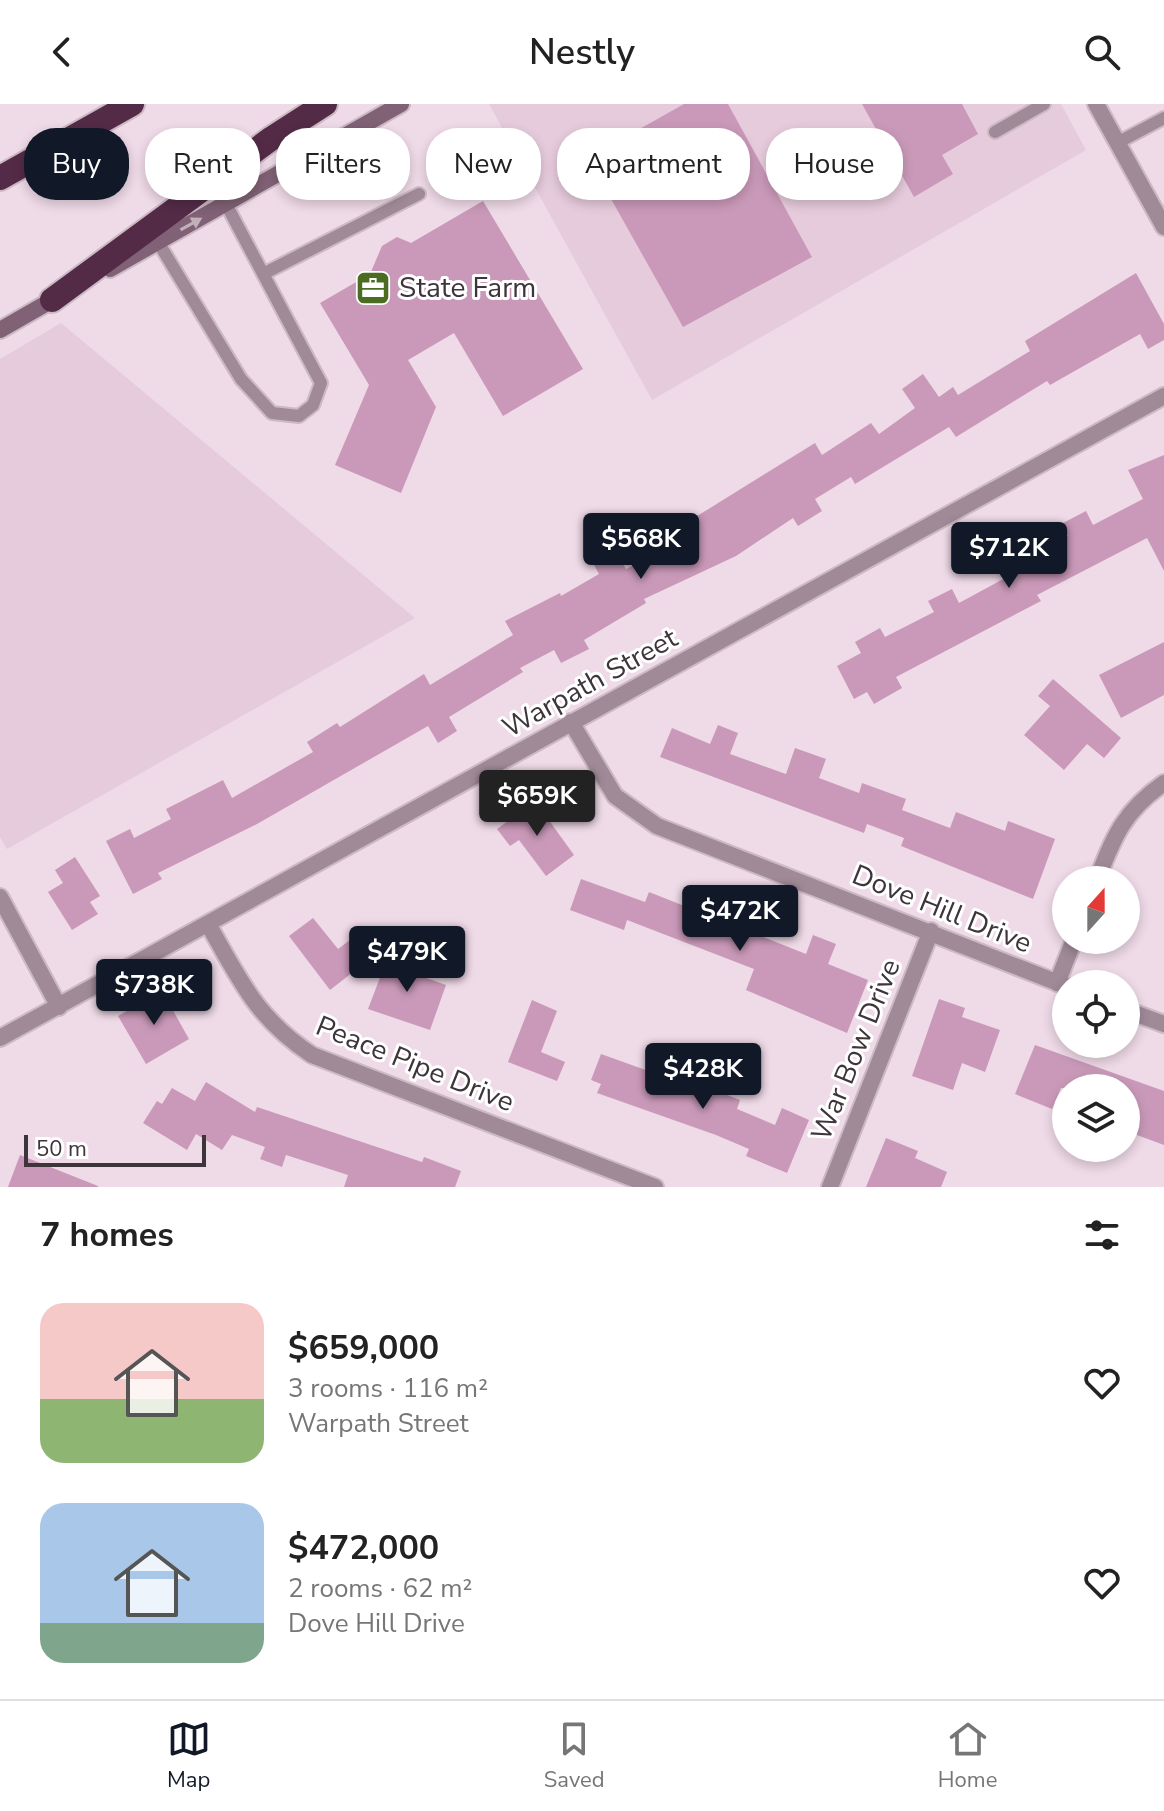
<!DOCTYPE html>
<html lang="en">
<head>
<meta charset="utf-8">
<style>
	:root { --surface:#fff; --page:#f2f2f2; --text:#222; --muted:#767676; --line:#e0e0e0; --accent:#111827 }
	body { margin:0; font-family:"Nunito Sans",sans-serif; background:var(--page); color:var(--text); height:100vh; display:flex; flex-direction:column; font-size:30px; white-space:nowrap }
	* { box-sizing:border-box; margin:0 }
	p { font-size:26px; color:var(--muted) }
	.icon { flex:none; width:44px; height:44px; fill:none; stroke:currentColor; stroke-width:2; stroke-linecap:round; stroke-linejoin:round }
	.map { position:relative; height:1083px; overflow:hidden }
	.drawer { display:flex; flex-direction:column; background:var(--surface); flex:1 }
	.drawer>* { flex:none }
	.banner { position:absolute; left:24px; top:24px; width:1116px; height:72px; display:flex; gap:16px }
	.needle { width:52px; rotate:21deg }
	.buttons { position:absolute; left:1052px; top:762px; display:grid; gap:16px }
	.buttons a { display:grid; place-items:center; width:88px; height:88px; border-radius:50%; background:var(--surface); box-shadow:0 4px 12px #0003; font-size:40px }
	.scale { position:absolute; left:24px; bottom:20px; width:182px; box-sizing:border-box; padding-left:8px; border:4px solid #3d353a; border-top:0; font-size:22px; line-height:28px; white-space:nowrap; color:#3d353a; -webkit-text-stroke:6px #fff; paint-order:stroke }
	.price { position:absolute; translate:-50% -68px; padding:0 18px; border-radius:8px; background:var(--accent); color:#fff; font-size:26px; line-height:52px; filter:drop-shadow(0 2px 4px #0008) }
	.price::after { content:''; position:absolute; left:50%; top:48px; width:24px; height:18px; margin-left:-12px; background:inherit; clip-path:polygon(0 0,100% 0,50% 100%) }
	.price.on { background:#222; color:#fff }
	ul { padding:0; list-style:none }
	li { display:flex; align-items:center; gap:24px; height:200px; padding:0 40px }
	li span { display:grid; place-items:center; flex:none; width:224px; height:160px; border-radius:24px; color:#555 }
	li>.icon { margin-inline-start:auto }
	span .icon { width:96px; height:96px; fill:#fffc; stroke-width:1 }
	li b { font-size:34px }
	h2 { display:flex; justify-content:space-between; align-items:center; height:96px; padding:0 40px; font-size:34px }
	.pill { padding:0 28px; border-radius:32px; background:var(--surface); box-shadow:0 4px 12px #0003; font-size:28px; line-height:72px }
	.pill.on { background:var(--accent); color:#fff }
	header { display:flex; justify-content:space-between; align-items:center; height:104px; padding:0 40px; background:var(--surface); font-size:36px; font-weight:600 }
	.tabs { display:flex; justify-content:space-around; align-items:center; height:112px; border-top:2px solid var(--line); background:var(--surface); font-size:22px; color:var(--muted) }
	.tabs a { display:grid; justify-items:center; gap:4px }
	.tabs .on { color:var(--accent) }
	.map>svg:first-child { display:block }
	.built { fill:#e6cbdc }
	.building { fill:#ca99b9 }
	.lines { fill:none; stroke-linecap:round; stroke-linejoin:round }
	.lane-casing { stroke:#cbb9c4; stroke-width:16 }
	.street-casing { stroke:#cbb9c4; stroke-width:20 }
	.secondary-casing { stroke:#cbb9c4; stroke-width:20 }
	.highway-casing { stroke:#cbb9c4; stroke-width:28 }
	.lane { stroke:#a08a98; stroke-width:12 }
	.street { stroke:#a08a98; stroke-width:16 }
	.secondary { stroke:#806175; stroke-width:16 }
	.highway { stroke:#542b47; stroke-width:24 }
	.oneway { fill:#c0b0ba }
	.labels { text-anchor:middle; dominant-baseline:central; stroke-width:6; stroke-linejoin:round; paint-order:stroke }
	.poi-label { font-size:28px; fill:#3d353a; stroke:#fff; text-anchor:start }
	.street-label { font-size:28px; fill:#3d353a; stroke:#fff }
</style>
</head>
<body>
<header><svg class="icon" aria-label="back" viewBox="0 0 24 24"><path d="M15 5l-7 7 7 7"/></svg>Nestly<svg class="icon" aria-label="search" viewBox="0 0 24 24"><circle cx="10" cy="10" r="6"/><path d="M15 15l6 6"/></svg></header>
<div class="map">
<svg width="1164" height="1083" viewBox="0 0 1164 1083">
	<rect width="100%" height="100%" fill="#efdae7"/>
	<path class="built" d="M489,0h572l25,46 -434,250z
		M61,219l354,295 -408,231 -7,-12v-478z"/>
	<path class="building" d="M684,0h44l84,153 -129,70 -95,-169z
		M862,0h100l16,30 -36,21 11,19 -39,23z
		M483,97l100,168 -80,47 -49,-83 -46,27 28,47 -35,86 -66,-28 34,-80 -49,-82 50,-29 12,-28 15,-9 14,6z
		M1136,169l28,51v16l-16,9 -8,-15 -90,51 -3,-4 -91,56 -7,-10 -94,57 -4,-7 -36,22 7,12 -24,15 -5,-8 -57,38 -92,43 2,4 -62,37 5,9 -28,14 -7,-13 -34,18 3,4 -74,45 8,14 -19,12 -10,-17 -171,98 -99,49 4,6 -29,15 -27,-53 24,-12 4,9 37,-19 -5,-10 57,-29 9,18 81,-46 -6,-10 30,-19 3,4 84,-53 6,11 83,-50 -8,-14 55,-28 1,3 38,-22 -6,-11 22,-13 11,19 38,-18 -9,-16 24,-12 2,3 134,-83 7,12 49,-32 8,11 36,-26 -13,-19 21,-15 16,23 14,-10 5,8 72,-44 -5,-10z
		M1164,351v116l-17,-33 -110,57 4,6 -145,76 6,11 -28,16 -7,-12 -13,7 -17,-33 24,-13 -6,-11 25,-14 5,9 49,-25 -6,-11 24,-12 7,14 81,-44 -4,-7 32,-16 -7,-12 25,-13 7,14 50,-26 -15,-29z
		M1164,538v53l-43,23 -22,-43z
		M1053,575l68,59 -17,20 -17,-14 -23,26 -40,-35 26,-29 -12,-10z
		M718,621l20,8 -8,21 56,20 9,-26 31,11 -7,19 40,15 3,-10 44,16 -4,11 48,18 6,-16 49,19 3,-10 47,18 -22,60 -132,-53 3,-8 -37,-14 -3,9 -204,-76 12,-29 38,16z
		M535,697l39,54 -28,21 -27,-36 -9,6 -13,-17z
		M75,753l25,39 -10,6 8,12 -26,16 -24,-38 15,-9 -8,-13z
		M581,775l64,23 4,-10 157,62 7,-19 23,9 -8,20 40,16 -21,53 -101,-43 8,-21 -127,-49 -3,10 -54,-20z
		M313,814l25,31 16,-12 17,21 -41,32 -41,-54z
		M389,850l32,13 -3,8 28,10 -16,45 -62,-21z
		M162,887l27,48 -43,25 -28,-48z
		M939,895l26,9 -3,9 38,13 -15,42 -23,-9 -9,27 -41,-14z
		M532,896l25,11 -16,41 24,10 -8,19 -49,-19z
		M1035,941l129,46v54l-38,-14v-43h-65l-9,21 -37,-15z
		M601,950l67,24 2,-5 70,27 -3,9 38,16 7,-17 27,12 -22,53 -41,-17 3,-7 -33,-14 -119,-42 4,-9 -10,-4z
		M206,978l49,30 2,-5 165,55 2,-5 37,14 -6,16h-111l4,-12 -62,-20 -4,12 -22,-8 5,-12 -33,-12 -10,15 -26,-16 -9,16 -44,-27 14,-22 5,3 10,-16 23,13z
		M886,1034l32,13 -3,7 32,14 -6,15h-75z
		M20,1051l78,31v1h-90z"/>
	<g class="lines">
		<g class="lane-casing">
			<path id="lane" d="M995,28l49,-28
				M1117,39l47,-25
				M158,138l83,137 31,34 27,3 14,-11 8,-22 -95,-179
				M263,170l156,-80"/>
		</g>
		<g class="street-casing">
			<path id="street" d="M1096,0l68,123
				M571,618l44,74 42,30 409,160
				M1097,776c17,-44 27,-69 67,-97
				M0,793l59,110
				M208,820c32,56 48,94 104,131l343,132
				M1057,879l17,-43
				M1126,906l38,14
				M0,934l1164,-642
				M830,1083l101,-256"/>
		</g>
		<g class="secondary-casing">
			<path id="secondary" d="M110,165l291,-165
				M0,226l61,-35"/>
		</g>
		<g class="highway-casing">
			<path id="highway" d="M0,74l132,-74
				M52,196l220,-162 53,-34"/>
		</g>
		<use href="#lane" class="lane"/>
		<use href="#street" class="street"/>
		<use href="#secondary" class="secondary"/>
		<use href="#highway" class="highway"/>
	</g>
	<defs><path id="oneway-solid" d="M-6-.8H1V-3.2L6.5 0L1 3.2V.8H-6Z" transform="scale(2)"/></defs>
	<use class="oneway" href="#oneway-solid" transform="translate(191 120) rotate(-29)"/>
	<defs>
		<g id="office-square" transform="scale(1.8)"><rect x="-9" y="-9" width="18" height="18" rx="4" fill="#4c6c22" stroke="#fff"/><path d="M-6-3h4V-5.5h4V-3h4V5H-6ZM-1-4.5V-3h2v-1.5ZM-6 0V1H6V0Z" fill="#fff"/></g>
	</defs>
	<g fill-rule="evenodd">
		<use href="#office-square" x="373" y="184"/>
	</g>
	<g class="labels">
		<g class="poi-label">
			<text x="399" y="184">State Farm</text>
		</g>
		<g class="street-label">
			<text transform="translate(590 579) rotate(-29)">Warpath Street</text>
			<text transform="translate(942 805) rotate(22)">Dove Hill Drive</text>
			<text transform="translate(856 946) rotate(-68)">War Bow Drive</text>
			<text transform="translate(415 960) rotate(22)">Peace Pipe Drive</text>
		</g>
	</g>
</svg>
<div class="buttons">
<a><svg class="needle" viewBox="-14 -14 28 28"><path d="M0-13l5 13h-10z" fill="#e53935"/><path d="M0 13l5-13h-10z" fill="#767676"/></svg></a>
<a><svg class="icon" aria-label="locate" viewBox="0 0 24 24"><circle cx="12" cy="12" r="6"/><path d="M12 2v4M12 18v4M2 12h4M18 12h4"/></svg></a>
<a><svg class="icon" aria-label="layers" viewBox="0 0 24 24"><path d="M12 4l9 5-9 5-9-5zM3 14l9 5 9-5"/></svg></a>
</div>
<div class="scale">50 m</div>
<b class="price" style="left:641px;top:477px">$568K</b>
<b class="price" style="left:1009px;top:486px">$712K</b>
<b class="price on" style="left:537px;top:734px">$659K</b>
<b class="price" style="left:740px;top:849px">$472K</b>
<b class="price" style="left:407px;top:890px">$479K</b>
<b class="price" style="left:154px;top:923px">$738K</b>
<b class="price" style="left:703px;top:1007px">$428K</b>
<div class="banner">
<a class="pill on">Buy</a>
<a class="pill">Rent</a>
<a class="pill">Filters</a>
<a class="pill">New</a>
<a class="pill">Apartment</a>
<a class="pill">House</a>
</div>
</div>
<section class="drawer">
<h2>7 homes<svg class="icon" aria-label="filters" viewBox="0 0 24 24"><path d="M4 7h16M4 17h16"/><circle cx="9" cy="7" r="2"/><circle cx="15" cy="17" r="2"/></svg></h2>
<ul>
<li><span style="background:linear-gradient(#f6c9c9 60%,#8fb573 0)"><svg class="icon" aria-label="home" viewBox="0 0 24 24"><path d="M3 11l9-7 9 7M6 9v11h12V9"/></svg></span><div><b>$659,000</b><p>3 rooms · 116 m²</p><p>Warpath Street</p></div><svg class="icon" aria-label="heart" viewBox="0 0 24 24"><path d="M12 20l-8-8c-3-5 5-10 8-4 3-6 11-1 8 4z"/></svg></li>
<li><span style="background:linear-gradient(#a9c7e8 75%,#7fa58c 0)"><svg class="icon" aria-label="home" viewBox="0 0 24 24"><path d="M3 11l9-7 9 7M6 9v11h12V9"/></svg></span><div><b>$472,000</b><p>2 rooms · 62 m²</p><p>Dove Hill Drive</p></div><svg class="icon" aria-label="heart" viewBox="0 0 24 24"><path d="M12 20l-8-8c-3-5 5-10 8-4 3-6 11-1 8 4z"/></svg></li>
</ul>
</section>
<nav class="tabs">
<a class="on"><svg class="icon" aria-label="map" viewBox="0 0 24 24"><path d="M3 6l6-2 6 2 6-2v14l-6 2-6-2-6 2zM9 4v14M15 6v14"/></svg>Map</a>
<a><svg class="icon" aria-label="saved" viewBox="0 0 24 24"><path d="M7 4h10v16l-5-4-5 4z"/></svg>Saved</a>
<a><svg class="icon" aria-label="home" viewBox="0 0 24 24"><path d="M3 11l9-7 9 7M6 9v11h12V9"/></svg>Home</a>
</nav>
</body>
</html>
